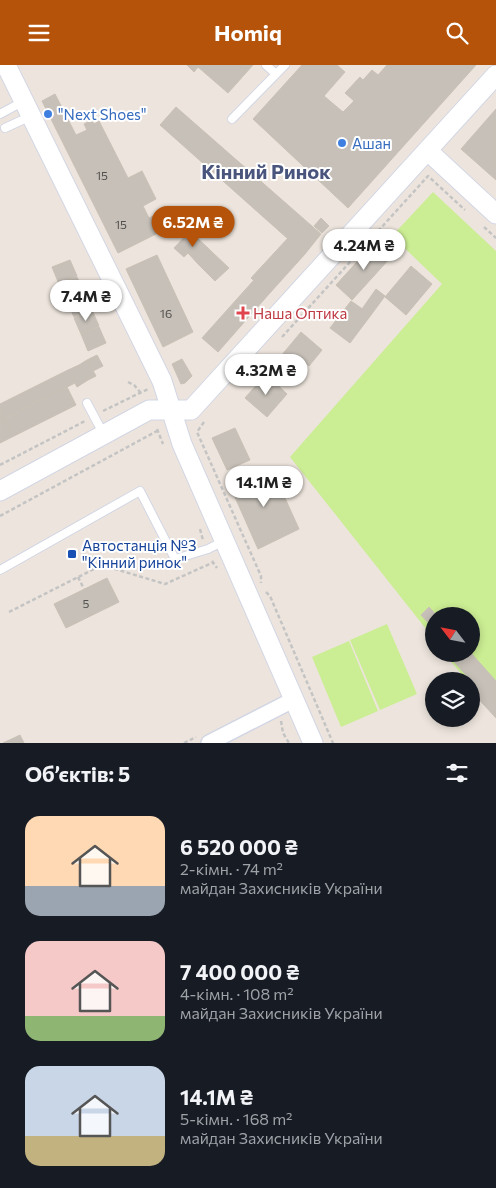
<!DOCTYPE html>
<html lang="uk">
<head>
<meta charset="utf-8">
<style>
	:root { --surface:#171b24; --page:#20242c; --text:#f1f3f6; --muted:#9ea1a6; --accent:#b45309 }
	body { margin:0; font-family:Commissioner,sans-serif; background:var(--page); color:var(--text); height:100vh; display:flex; flex-direction:column; font-size:19px; white-space:nowrap }
	* { box-sizing:border-box; margin:0 }
	p { font-size:16px; color:var(--muted) }
	.icon { flex:none; width:28px; height:28px; fill:none; stroke:currentColor; stroke-width:2; stroke-linecap:round; stroke-linejoin:round }
	.map { position:relative; height:678px; overflow:hidden }
	.details { display:flex; flex-direction:column; background:var(--surface); flex:1 }
	.details>* { flex:none }
	.needle { width:32px; rotate:302deg }
	.controls { position:absolute; left:425px; top:542px; display:grid; gap:10px }
	.controls a { display:grid; place-items:center; width:55px; height:55px; border-radius:50%; background:var(--surface); box-shadow:0 2px 8px #0003; font-size:25px }
	.price { position:absolute; translate:-50% -42px; padding:0 11px; border-radius:18px; background:#fff; color:#222; font-size:16px; line-height:32px; filter:drop-shadow(0 1px 2px #0008) }
	.price::after { content:''; position:absolute; left:50%; top:30px; width:15px; height:11px; margin-left:-8px; background:inherit; clip-path:polygon(0 0,100% 0,50% 100%) }
	.price.current { background:var(--accent); color:#fff }
	ul { padding:0; list-style:none }
	li { display:flex; align-items:center; gap:15px; height:125px; padding:0 25px }
	li span { display:grid; place-items:center; flex:none; width:140px; height:100px; border-radius:15px; color:#555 }
	li>.icon { margin-inline-start:auto }
	span .icon { width:60px; height:60px; fill:#fffc; stroke-width:1 }
	li b { font-size:21px }
	h2 { display:flex; justify-content:space-between; align-items:center; height:60px; padding:0 25px; font-size:21px }
	header { display:flex; justify-content:space-between; align-items:center; height:65px; padding:0 25px; background:var(--accent); color:#fff; font-size:22px; font-weight:700 }
	.map>svg:first-child { display:block }
	.pitch { fill:#cbed93 }
	.building { fill:#c6c0b8; stroke:#c9c1b6 }
	.lines { fill:none; stroke-linecap:round; stroke-linejoin:round }
	.service-casing { stroke:#d2d6e4; stroke-width:10 }
	.minor-casing { stroke:#d2d6e4; stroke-width:18 }
	.tertiary-casing { stroke:#d2d6e4; stroke-width:21 }
	.path { stroke:#c4c4c4; stroke-width:2.5; stroke-dasharray:4 2.5; stroke-linecap:butt }
	.service { stroke:#fff; stroke-width:8 }
	.minor { stroke:#fff; stroke-width:15 }
	.tertiary { stroke:#fff; stroke-width:19 }
	.shop-dot { fill:#3f7fe0; stroke:#fff; stroke-width:2 }
	.health-dot { fill:#e0444e; stroke:#fff; stroke-width:2 }
	.transit-dot { fill:#1a4fb4; stroke:#fff; stroke-width:2 }
	.labels { text-anchor:middle; dominant-baseline:central; stroke-width:4; stroke-linejoin:round; paint-order:stroke }
	.number-label { font-size:12px; fill:#52504e }
	.shop-label { font-size:15px; fill:#366cbe; stroke:#fff; text-anchor:start }
	.health-label { font-size:15px; fill:#be3a42; stroke:#fff; text-anchor:start }
	.transit-label { font-size:15px; fill:#164399; stroke:#fff; text-anchor:start }
	.district-label { font-size:20px; font-weight:bold; fill:#4a557d; stroke:#fff }
</style>
</head>
<body>
<header><svg class="icon" aria-label="menu" viewBox="0 0 24 24"><path d="M4 6h16M4 12h16M4 18h16"/></svg>Homiq<svg class="icon" aria-label="search" viewBox="0 0 24 24"><circle cx="10" cy="10" r="6"/><path d="M15 15l6 6"/></svg></header>
<div class="map">
<svg width="496" height="678" viewBox="0 0 496 678">
	<rect width="100%" height="100%" fill="#ede5dd"/>
	<path class="pitch" d="M433,127l63,59v467l-25,-31v-6h-4l-22,-27h26v-38h-37v23l-144,-182 152,-173 -50,-48z
		M387,559l30,70 -37,16 -30,-70z
		M349,576l29,70 -37,16 -29,-70z"/>
	<path class="building" d="M187,0h66l-25,28 -30,-26 -4,5z
		M302,0h35l8,7 -21,24 19,16 11,-11 -9,-8 15,-16 3,3 9,-10 6,5 9,-10h89l-128,143 -95,-89z
		M55,29l21,41 11,-5 -3,-6 8,-4 2,4 5,-3 29,57 14,-7 14,28 -13,7 6,12 15,-7 8,15 -54,27 -76,-152z
		M176,42l145,127 -16,20 -145,-129z
		M496,44v71l-35,-31z
		M321,153l8,8 -7,7 -8,-7z
		M190,166l21,20 -13,13 -10,-11 -4,4 -10,-9z
		M288,173l17,16 -36,40 -18,-16z
		M375,177l16,15 -39,43 -16,-15z
		M211,186l18,17 -14,13 -17,-17z
		M157,190l36,77 -30,15 -37,-78z
		M70,195l7,16 -18,8 -7,-17z
		M411,201l21,18 -26,31 -21,-18z
		M77,212l7,16 -18,7 -7,-16z
		M254,215l15,14 -51,58 -16,-14z
		M376,224l9,7 -14,19 -9,-6z
		M84,228l7,16 -17,8 -7,-16z
		M351,236l20,14 -21,28 -20,-15z
		M92,245l7,16 -18,8 -7,-16z
		M99,262l7,16 -18,8 -7,-17z
		M301,267l21,18 -13,16 -4,-4 -12,14 -17,-14z
		M97,290l6,11 -10,5 -6,-11z
		M182,294l10,17 -7,7 -4,1 -9,-20z
		M87,295l9,16 -8,4 -9,-15z
		M79,300l9,15 -11,7 -9,-17z
		M68,305l7,13 -75,38v-17z
		M266,309l21,20 -20,23 -22,-19z
		M67,322l9,18 -62,31 -9,-17z
		M5,354l9,17 -14,7v-22z
		M235,363l15,32 -23,10 -15,-32z
		M271,402l28,62 -41,20 -28,-63z
		M107,513l12,24 -53,26 -12,-24z
		M429,542l8,9h-3v13l-13,-14z
		M471,588l25,28v37l-25,-27 4,-6 -28,-31z
		M20,670l4,8h-21z"/>
	<g class="lines">
		<g class="service-casing">
			<path id="service" d="M266,0l10,9
				M0,49l24,-13
				M232,54l53,-54
				M5,63l26,-12
				M87,338l17,32
				M0,505l140,-79 35,68 33,-10 16,-8"/>
		</g>
		<g class="minor-casing">
			<path id="minor" d="M209,678l84,-43"/>
		</g>
		<g class="tertiary-casing">
			<path id="tertiary" d="M6,0l156,316 20,63 131,299
				M428,86l68,63
				M0,426l149,-81h42l305,-335"/>
		</g>
		<path class="path" d="M484,162l12,11
			M282,272l146,-161 37,34
			M128,317l6,3 7,8
			M103,346l45,-22
			M204,357l-7,10 64,144v7
			M157,364l6,15
			M0,400l85,-44
			M0,451l157,-85
			M200,464l3,11
			M212,496l5,7
			M78,512l6,12
			M266,527l4,4 63,147
			M9,547l93,-47 63,19 49,-22
			M281,656l2,12 6,10
			M184,678l12,-6"/>
		<use href="#service" class="service"/>
		<use href="#minor" class="minor"/>
		<use href="#tertiary" class="tertiary"/>
	</g>
	<g class="shop-dot">
		<circle cx="48" cy="49" r="5"/>
		<circle cx="342" cy="78" r="5"/>
	</g>
	<path class="health-dot" d="M240.5 240.5h5v5h5v5h-5v5h-5v-5h-5v-5h5z"/>
	<rect class="transit-dot" x="67" y="484" width="10" height="10" rx="2.5"/>
	<g class="labels">
		<g class="number-label">
			<text x="102" y="110">15</text>
			<text x="121" y="159">15</text>
			<text x="166" y="248">16</text>
			<text x="86" y="538">5</text>
		</g>
		<g class="shop-label">
			<text x="58" y="49">"Next Shoes"</text>
			<text x="352" y="78">Ашан</text>
		</g>
		<g class="health-label">
			<text x="253" y="248">Наша Оптика</text>
		</g>
		<g class="transit-label">
			<text x="82" y="480">Автостанція №3<tspan x="82" dy="17">"Кінний ринок"</tspan></text>
		</g>
		<g class="district-label">
			<text x="266" y="106">Кінний Ринок</text>
		</g>
	</g>
</svg>
<div class="controls">
<a><svg class="needle" viewBox="-14 -14 28 28"><path d="M0-13l5 13h-10z" fill="#e53935"/><path d="M0 13l5-13h-10z" fill="#9ea1a6"/></svg></a>
<a><svg class="icon" aria-label="layers" viewBox="0 0 24 24"><path d="M12 4l9 5-9 5-9-5zM3 14l9 5 9-5"/></svg></a>
</div>
<b class="price current" style="left:193px;top:183px">6.52M ₴</b>
<b class="price" style="left:364px;top:206px">4.24M ₴</b>
<b class="price" style="left:86px;top:257px">7.4M ₴</b>
<b class="price" style="left:266px;top:331px">4.32M ₴</b>
<b class="price" style="left:264px;top:443px">14.1M ₴</b>
</div>
<section class="details">
<h2>Об’єктів: 5<svg class="icon" aria-label="filters" viewBox="0 0 24 24"><path d="M4 7h16M4 17h16"/><circle cx="9" cy="7" r="2"/><circle cx="15" cy="17" r="2"/></svg></h2>
<ul>
<li><span style="background:linear-gradient(#ffd9b3 70%,#9aa5b1 0)"><svg class="icon" aria-label="home" viewBox="0 0 24 24"><path d="M3 11l9-7 9 7M6 9v11h12V9"/></svg></span><div><b>6 520 000 ₴</b><p>2-кімн. · 74 m²</p><p>майдан Захисників України</p></div></li>
<li><span style="background:linear-gradient(#f6c9c9 75%,#8fb573 0)"><svg class="icon" aria-label="home" viewBox="0 0 24 24"><path d="M3 11l9-7 9 7M6 9v11h12V9"/></svg></span><div><b>7 400 000 ₴</b><p>4-кімн. · 108 m²</p><p>майдан Захисників України</p></div></li>
<li><span style="background:linear-gradient(#c9d6e8 70%,#c2b280 0)"><svg class="icon" aria-label="home" viewBox="0 0 24 24"><path d="M3 11l9-7 9 7M6 9v11h12V9"/></svg></span><div><b>14.1M ₴</b><p>5-кімн. · 168 m²</p><p>майдан Захисників України</p></div></li>
</ul>
</section>
</body>
</html>
